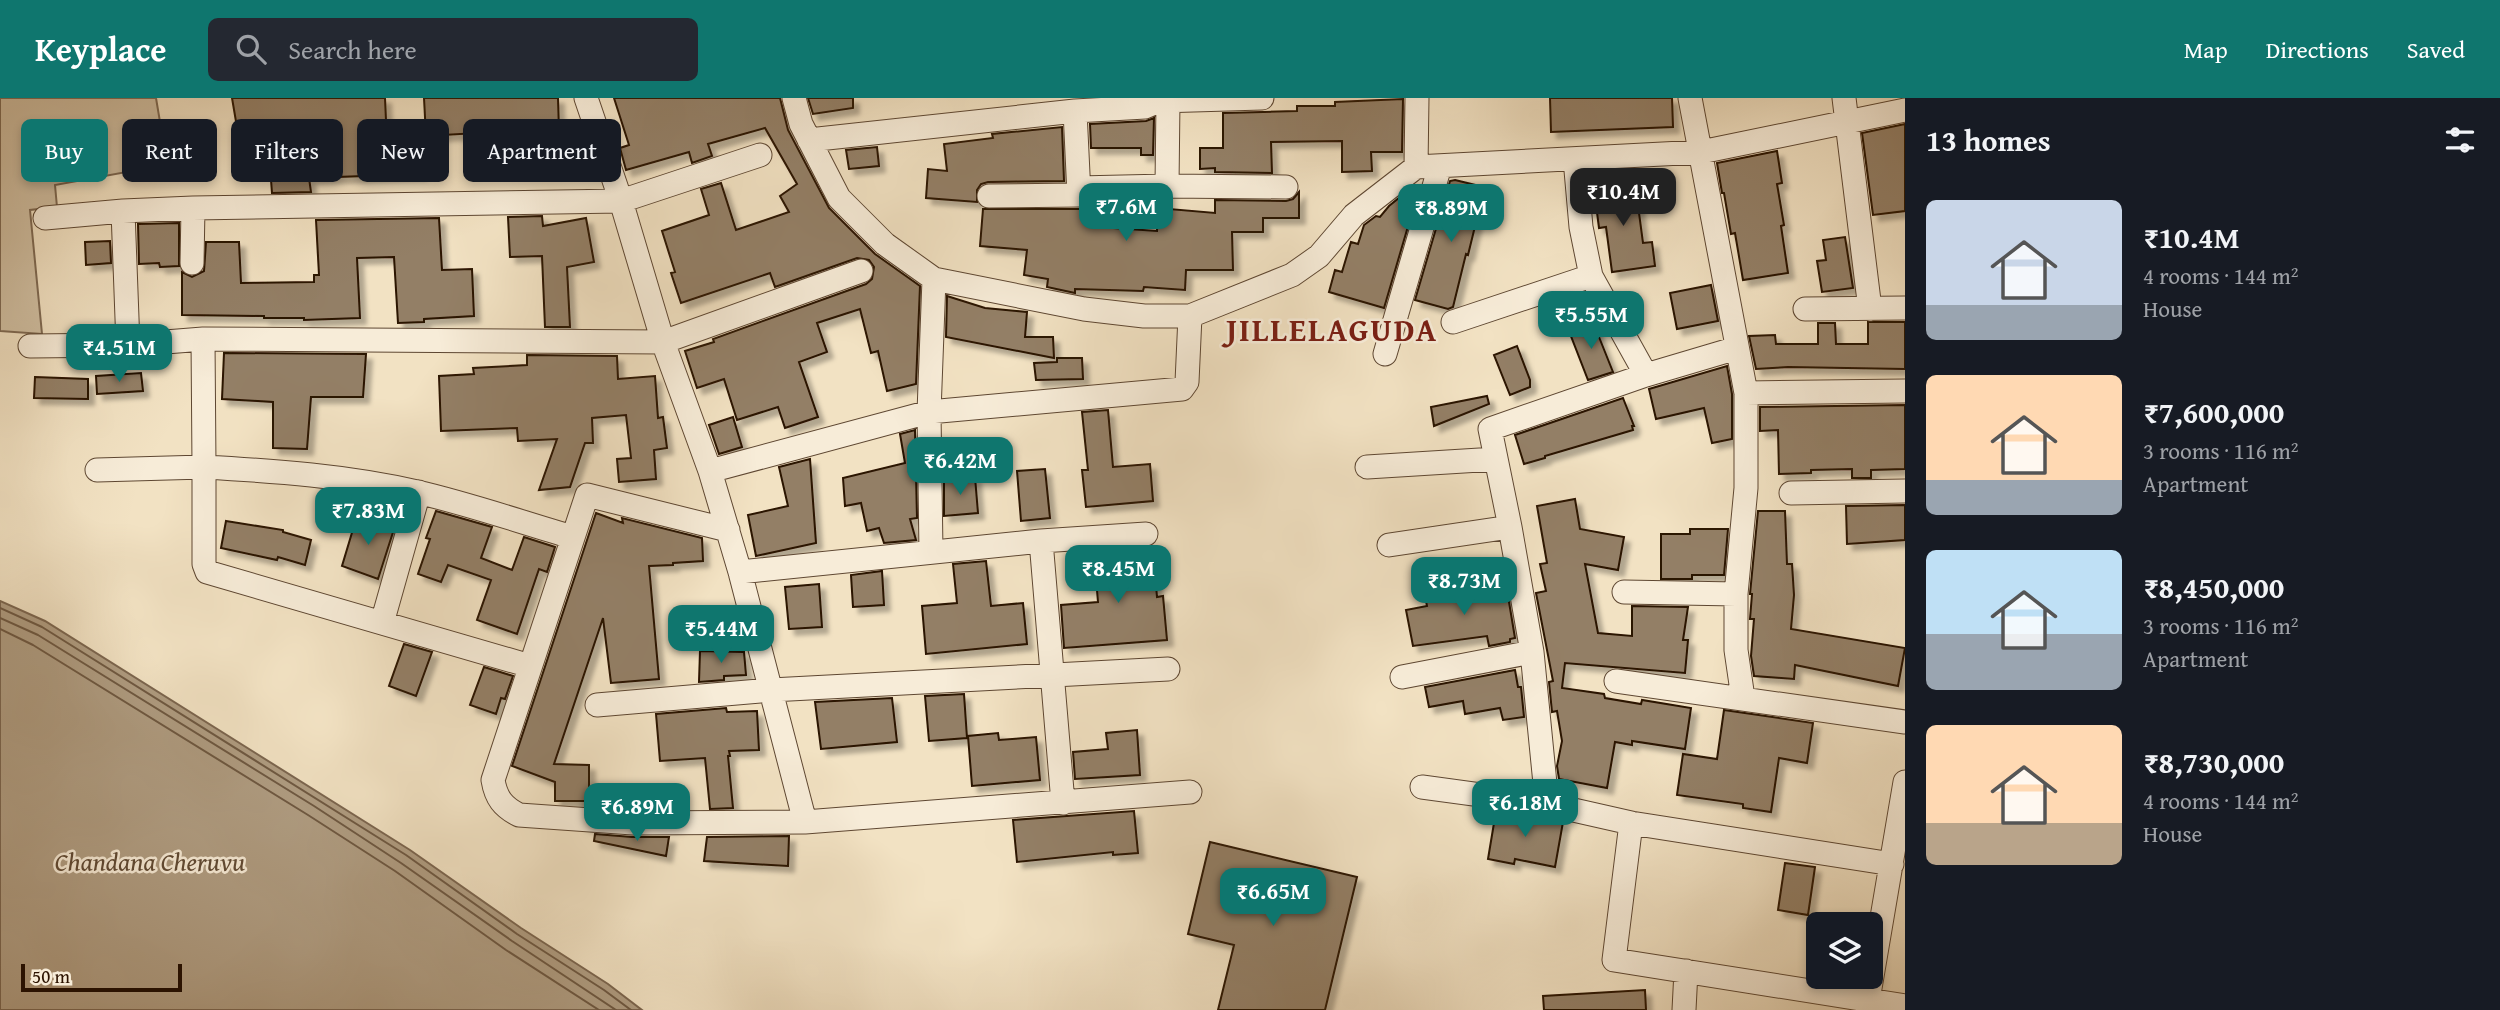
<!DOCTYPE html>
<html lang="en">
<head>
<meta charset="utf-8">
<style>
	:root { --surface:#171b24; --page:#242831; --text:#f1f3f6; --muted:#9ea1a6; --accent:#0f766e }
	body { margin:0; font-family:"Gentium Book Plus",serif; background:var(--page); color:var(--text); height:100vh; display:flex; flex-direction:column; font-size:26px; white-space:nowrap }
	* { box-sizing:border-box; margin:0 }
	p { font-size:23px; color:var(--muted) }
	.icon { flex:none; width:38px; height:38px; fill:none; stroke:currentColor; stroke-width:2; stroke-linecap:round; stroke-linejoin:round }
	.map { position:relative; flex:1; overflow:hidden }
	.details { display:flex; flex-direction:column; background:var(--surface); width:595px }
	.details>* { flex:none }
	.guide { position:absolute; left:21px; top:21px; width:665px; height:63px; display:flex; gap:14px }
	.fabs { position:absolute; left:1806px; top:814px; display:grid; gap:14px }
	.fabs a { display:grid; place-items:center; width:77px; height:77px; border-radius:10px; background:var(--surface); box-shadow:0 4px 10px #0003; font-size:35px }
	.scale { position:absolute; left:21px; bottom:18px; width:161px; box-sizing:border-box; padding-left:7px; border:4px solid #2c1301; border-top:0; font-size:19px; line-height:24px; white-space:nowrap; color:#2c1301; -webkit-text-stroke:5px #f7ecd8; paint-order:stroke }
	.price { position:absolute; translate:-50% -60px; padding:0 16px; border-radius:14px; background:var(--accent); color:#fff; font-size:23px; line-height:46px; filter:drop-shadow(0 2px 4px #0008) }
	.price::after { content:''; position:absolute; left:50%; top:42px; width:21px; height:16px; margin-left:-10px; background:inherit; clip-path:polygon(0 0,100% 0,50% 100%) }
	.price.current { background:#222; color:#fff }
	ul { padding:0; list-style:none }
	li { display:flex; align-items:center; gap:21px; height:175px; padding:0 21px }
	li span { display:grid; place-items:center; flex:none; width:196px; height:140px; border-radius:10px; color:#555 }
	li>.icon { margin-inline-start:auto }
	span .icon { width:84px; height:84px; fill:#fffc; stroke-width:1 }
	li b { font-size:30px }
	h2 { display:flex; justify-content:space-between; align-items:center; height:84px; padding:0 21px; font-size:30px }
	.tag { padding:0 24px; border-radius:10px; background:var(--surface); box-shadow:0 4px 10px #0003; font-size:24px; line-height:63px }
	.tag.current { background:var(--accent); color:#fff }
	header { display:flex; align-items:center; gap:42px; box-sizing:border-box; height:98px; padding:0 35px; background:var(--accent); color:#fff }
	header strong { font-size:33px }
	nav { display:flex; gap:38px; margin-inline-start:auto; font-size:24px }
	.search { width:490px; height:63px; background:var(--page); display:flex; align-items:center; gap:18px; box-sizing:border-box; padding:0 24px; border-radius:10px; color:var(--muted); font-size:26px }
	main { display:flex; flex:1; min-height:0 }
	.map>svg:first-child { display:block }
	.green { fill:#d0bfa2; stroke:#7e6952; stroke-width:2 }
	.water { fill:#af9c81; stroke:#7b654e; stroke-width:2 }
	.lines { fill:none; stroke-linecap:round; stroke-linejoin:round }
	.shore { stroke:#6e5841; stroke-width:2 }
	.building { fill:#937f66; stroke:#2c1301; stroke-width:2; filter:url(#shadow) }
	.minor-casing { stroke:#5e4732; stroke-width:25 }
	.minor { stroke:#f7ecd8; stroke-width:23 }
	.labels { text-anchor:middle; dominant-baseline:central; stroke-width:5; stroke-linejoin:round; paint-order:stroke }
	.water-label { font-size:26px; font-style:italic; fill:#604a34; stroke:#f7ecd8 }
	.district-label { font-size:32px; font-weight:bold; letter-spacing:2px; fill:#7a1f14; stroke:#f7ecd8 }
</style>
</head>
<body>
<header>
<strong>Keyplace</strong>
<div class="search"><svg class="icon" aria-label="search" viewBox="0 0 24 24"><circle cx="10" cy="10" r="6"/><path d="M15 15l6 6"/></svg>Search here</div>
<nav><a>Map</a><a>Directions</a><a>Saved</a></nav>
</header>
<main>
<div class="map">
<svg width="1905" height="912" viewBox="0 0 1905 912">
	<defs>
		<filter id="shadow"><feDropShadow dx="6" dy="6" stdDeviation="2" flood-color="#0004"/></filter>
	</defs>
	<rect width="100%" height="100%" fill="#f2e2c3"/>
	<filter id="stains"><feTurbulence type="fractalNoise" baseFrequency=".00286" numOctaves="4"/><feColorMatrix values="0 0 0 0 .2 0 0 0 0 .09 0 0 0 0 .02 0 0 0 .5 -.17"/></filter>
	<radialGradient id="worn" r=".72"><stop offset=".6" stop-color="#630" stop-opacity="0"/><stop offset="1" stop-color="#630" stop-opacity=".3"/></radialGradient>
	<path class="green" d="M0,0h156l4,24 19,-2 8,41 -132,24 2,22 -27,3 12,124 -42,-3z"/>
	<path class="water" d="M0,503l45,20 365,229 111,78 87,56 34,26h-642z"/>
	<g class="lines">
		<path class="shore" d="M0,510l42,19 364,228 111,79 87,56 27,20
			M0,520l38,17 276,171 87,57 111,78 104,69
			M0,531l33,16 275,170 87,56 111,79 93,60"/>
	</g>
	<path class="building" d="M232,0h153l2,45 33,-1 1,32 -112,4 2,14 -39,1 -4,-53 -28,5z
		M424,0h134l1,33 9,-1 5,38 -20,2v-3l-75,3 -1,-37 -51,3z
		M614,0h166l8,32 41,78 46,46 45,32 -4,98 -29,7 -9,-40 -7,2 -11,-44 -43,14 10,29 -28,10 19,55 -33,11 -7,-21 -41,13 -13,-41 -27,9 -12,-37 29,-9 -1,-3 153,-55 6,-5 2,-12 -5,-7 -12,-2 -82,29 -5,-14 -89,30 -10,-30 4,-1 -13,-41 47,-16 -8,-26 20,-6 15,47 53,-18 -9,-16 17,-12 -32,-56 -57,16 4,12 -20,7 -3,-11 -63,18 -6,-22 9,-3z
		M808,0h45v10l-40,6z
		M1550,0h122l1,29 -122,5z
		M1403,1l-1,53h-31l1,19 -30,1v-31l-71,1 1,31 -57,-1v-4l-15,1v-21h23v-35l74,-2v-5h38v-4z
		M1154,20l-1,37h-12v-7h-50l-1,-24 56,-3z
		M1905,26v87l-32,4 -11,-82z
		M1062,29l2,54 -76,1 -7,2 -4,6v12l-51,-4 2,-29 19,2 -3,-27 49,-6 -1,-4z
		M877,49l2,19 -30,3 -3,-19z
		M1777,53l5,32 -5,1 7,41 -3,1 7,47 -45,7 -8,-47 -4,1 -7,-41h-2l-5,-30z
		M1455,82l33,8 -6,27 -4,-1 -10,41 -2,-1 -13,53 -5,2 -33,-9 35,-119z
		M1635,85l8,60 9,-1 3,24 -43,6 -6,-45 -7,1 -5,-39z
		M1419,91l-35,119 -55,-16 6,-22 7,2 9,-30 7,2 6,-19 12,-9 4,1 9,-11 16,-13z
		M1299,94v26h-36v14h-31l1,38h-47l-1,20 -41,-3 -1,4 -68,-2v4l-28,-6 1,-8 -24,-4 3,-25 -47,-4 3,-37h96l8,-2 4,-5 23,-1v27l43,3 1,-23 57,5v-13l71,1 7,-2z
		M542,118l1,10 43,-8 8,44 -27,5 3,60h-25l-3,-71 -32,1 -2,-40z
		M439,120l3,52 30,-1 2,47 -50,3v3l-26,1 -4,-66 -37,1 3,60 -56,2v-2h-40v-2l-82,-1v-43l10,5 12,-6 2,-29h33l2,41 73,-1v-7h5l-3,-55z
		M179,125v43l-19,1 -1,-4 -20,1 -1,-40z
		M1845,139l8,51 -31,4 -5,-31 9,-1 -3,-20z
		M110,143l1,22 -25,2 -1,-23z
		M1711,187l7,36 -41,8 -7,-36z
		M947,198l38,12 42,4 -2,25h28l1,21 -108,-21z
		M1593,224l20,50 -25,8 -19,-49z
		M1868,224h37v47l-117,-2 -32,2 -7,-33 26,-1 1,9h42v-21h17l1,21h32z
		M1517,248l13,34v7l-20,8 -16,-40z
		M224,255l142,1 -3,43h-52l-4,52 -34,-1v-46l-51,-3z
		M527,257l90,1 1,23 37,-3 3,42 5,-1 4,31 -13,2 2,29 -37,3 -2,-23 14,-1 -5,-43 -34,3 1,25h-8l-15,44 -31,3 18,-51 -39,2 -1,-13 -76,3 -2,-55 35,-2 -1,-6 54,-3z
		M1057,260h25l1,21 -47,1 -2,-17 23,-1z
		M1727,268l5,28v45l-20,4 -8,-35 -48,11 -7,-30z
		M141,275l2,18 -46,3 -1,-18z
		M35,279l53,2v20l-54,-1z
		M1487,298l2,8 -55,22 -3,-19z
		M1623,300l11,28h-2l1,4 -88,26v2l-21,6 -9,-29z
		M1905,307v64l-34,1v8h-19v-9l-41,1v3l-32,1 -1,-44 -18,1v-24z
		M1108,312l5,57 37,-3 3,37 -67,6 -4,-37h6l-6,-58z
		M733,319l9,30 -23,7 -10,-29z
		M915,332l2,88 -7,1 6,21 -32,3 -5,-15 -12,3 -6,-28 -16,3 -2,-28 62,-15 -5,-29z
		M810,361l6,84 -60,13 -8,-41 40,-9 -9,-39z
		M1045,371l5,49 -29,3 -4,-50z
		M975,379l3,36 -34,3v-36z
		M1575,401l5,30 44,8 -6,33 -33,-6 13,69 34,3v-30l56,1 -5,33h5l-3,33 -120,-10 -3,25 42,6 1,4 36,6 1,-4 49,8 -6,41 -53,-8v4l-17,-3 -8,46 -48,-9 -2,-13 5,-25 -5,-30 -5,1 -3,-30 4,-1 -17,-88 10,-2 -6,-27 7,-1 -10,-57z
		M1905,407v35l-58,4 -1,-38z
		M436,413l56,16 -11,31 31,12 12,-33 31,10 -8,25 -8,-3 -22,65 -40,-14 14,-40 -43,-15 -7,17 -23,-8 12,-35 -4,-1z
		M1758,413h27l2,53h5l2,31 -3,34 114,19 -7,38 -103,-21 -1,14 -40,-3 -3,-20 3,-37h-4l2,-25h-2z
		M596,415l27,10 -1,-5 80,20 1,23 -30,2v2l-24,1 10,113 -48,4 -8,-65 -49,146 35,1v36h-34v-19l-43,-16z
		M357,418l37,13 -16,50 -36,-13z
		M226,423l57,9v2l28,8 -6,25 -27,-8 -1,3 -56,-12z
		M1690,431h38l-4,46h-32v4h-31v-45h29z
		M1153,452l4,47 6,-1 4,44 -103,8 -3,-43 37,-3 -4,-47z
		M986,463l5,45 32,-3 4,41 -101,10 -4,-48 35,-3 -4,-39z
		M882,473l2,34 -31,2 -2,-32z
		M819,486l3,43 -33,2 -4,-42z
		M1506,486l9,54 -5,1v3l-21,4 -2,-10 -74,10 -7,-36 21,-4 -1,-5 32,-6 -1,-5z
		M404,546l28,8 -16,44 -27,-10z
		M700,553l44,1 2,23 -22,1v4l-25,2z
		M484,569l29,9 -8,23 -4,-1 -5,16 -26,-9z
		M1515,572l3,17h3l3,30 -21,3 -3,-12 -35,6 -2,-13 -34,6 -4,-20z
		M964,596l3,44 -38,3 -4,-45z
		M892,600l5,44 -76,7 -6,-47z
		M726,610l1,4 30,-1 2,39 -30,1 1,5h-2l5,52 -23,1 -5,-51 -45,3 -4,-47z
		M1724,612l89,13 -6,40 -28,-5 -8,54 -28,-4v-4l-66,-9 6,-41 34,5z
		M1137,632l3,45 -65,4 -2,-27 35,-3 -2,-16z
		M998,635l1,7 37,-3 4,43 -68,6 -4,-50z
		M1134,713l4,42 -25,2v-3l-96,10 -4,-42z
		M1496,713l67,11 -8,45 -40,-8 -1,5 -26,-5z
		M595,736l37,3h37l-3,19 -72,-15z
		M789,738l-1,30 -84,-5 3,-24z
		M1210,744l147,35 -32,133h-107l16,-65 -46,-11z
		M1785,765l30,4 -7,48 -30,-5z
		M1645,892l1,20h-102l-1,-14z"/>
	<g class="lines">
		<g class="minor-casing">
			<path id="minor" d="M586,0l35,103 42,141 47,129 30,101 65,250 385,-30
				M794,0l7,26 38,74 46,46 49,35 150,30 60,7h46l102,-41 27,-19 35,-41 62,-48 285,-15 204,-42
				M1690,0l56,295v95l-10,106v56l7,48
				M1844,0l26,211
				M1168,3l-1,85 119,1
				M809,42l266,-29 70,-4 14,-6 103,-3
				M1575,61l6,68 10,49 55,99
				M1416,69l1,-69
				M1078,90l89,-2
				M989,98l90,-1 -4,-84
				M45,120l78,-7 70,-3 428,-7 139,-46
				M192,165l1,-55
				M1805,211l100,-1
				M1453,224l138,-46
				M203,241l460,3 198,-71
				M30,248l98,-1
				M1385,256l55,-188
				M1746,295l159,-2
				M1367,369l129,-8
				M97,372l107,-3 -1,-128 -75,6 -5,-134
				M710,373l219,-59 253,-23 5,-7 3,-66
				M1791,395l114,-2
				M1510,429l-20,-98 156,-54 91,-27
				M728,432l-141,-35 -94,285c3,18 10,27 26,35l114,8 172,-1
				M1041,443l105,-7
				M1389,447l121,-18 22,125 15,152
				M931,454l-2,-140 5,-133
				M740,474l301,-31 22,262
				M1624,494l112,2
				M382,525l37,-131
				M530,568l-323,-94 -3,-8v-97c72,4 143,9 213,25 52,12 104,30 155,45
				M1402,579l130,-25
				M1616,583l289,41
				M597,607l174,-15 397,-21
				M1422,689l125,17 84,19 261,41
				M1631,725l-17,137 291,46
				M1868,902l37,-218
				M1684,912l2,-39"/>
		</g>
		<use href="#minor" class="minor"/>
	</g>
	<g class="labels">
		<g class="water-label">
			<text x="150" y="763">Chandana Cheruvu</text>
		</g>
		<g class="district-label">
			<text x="1332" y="231">JILLELAGUDA</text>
		</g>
	</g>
	<rect width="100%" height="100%" filter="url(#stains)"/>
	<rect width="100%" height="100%" fill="url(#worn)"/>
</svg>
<div class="fabs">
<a><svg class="icon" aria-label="layers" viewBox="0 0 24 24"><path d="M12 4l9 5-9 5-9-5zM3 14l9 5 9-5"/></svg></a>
</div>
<div class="scale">50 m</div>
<b class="price current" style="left:1623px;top:130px">₹10.4M</b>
<b class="price" style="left:1126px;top:145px">₹7.6M</b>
<b class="price" style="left:1451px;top:146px">₹8.89M</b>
<b class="price" style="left:1591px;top:253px">₹5.55M</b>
<b class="price" style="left:119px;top:286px">₹4.51M</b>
<b class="price" style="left:960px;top:399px">₹6.42M</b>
<b class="price" style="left:368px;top:449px">₹7.83M</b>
<b class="price" style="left:1118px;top:507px">₹8.45M</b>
<b class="price" style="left:1464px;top:519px">₹8.73M</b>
<b class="price" style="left:721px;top:567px">₹5.44M</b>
<b class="price" style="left:1525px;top:741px">₹6.18M</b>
<b class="price" style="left:637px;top:745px">₹6.89M</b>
<b class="price" style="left:1273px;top:830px">₹6.65M</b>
<div class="guide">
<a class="tag current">Buy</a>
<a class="tag">Rent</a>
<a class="tag">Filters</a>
<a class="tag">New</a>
<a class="tag">Apartment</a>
</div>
</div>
<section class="details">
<h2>13 homes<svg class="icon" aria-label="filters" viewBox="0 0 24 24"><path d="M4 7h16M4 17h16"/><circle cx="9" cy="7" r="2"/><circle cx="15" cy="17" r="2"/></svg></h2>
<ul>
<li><span style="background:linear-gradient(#c9d6e8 75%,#9aa5b1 0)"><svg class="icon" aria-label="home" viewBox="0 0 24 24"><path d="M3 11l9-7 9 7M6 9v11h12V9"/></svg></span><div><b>₹10.4M</b><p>4 rooms · 144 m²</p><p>House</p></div></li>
<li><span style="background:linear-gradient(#ffd9b3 75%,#9aa5b1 0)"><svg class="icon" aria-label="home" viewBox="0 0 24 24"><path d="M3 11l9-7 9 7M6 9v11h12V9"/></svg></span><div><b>₹7,600,000</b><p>3 rooms · 116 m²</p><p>Apartment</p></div></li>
<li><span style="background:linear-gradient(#bfe0f5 60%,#9aa5b1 0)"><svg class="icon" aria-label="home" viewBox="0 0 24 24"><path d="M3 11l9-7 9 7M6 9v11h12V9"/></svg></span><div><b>₹8,450,000</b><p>3 rooms · 116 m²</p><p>Apartment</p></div></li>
<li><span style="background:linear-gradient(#ffd9b3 70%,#b9a48a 0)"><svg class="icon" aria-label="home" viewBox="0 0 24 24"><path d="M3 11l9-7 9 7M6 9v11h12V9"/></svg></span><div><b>₹8,730,000</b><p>4 rooms · 144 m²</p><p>House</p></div></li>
</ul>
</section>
</main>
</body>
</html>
